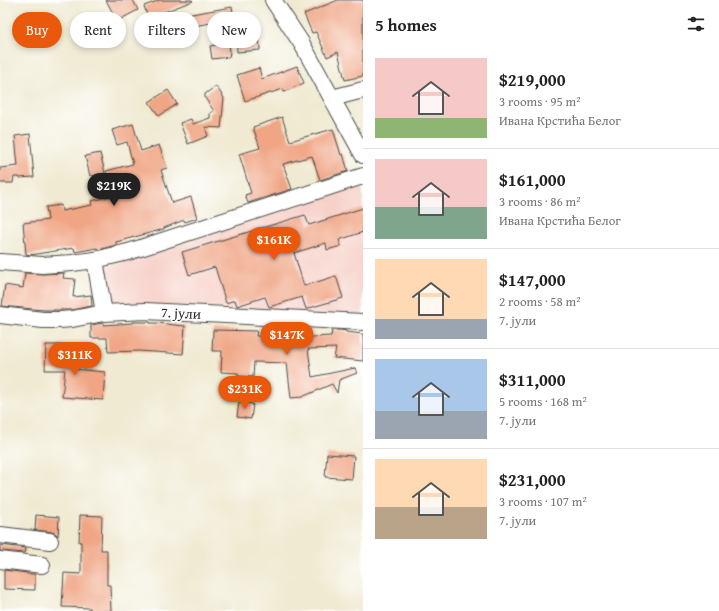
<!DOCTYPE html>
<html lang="en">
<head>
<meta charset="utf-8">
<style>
	:root { --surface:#fff; --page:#f2f2f2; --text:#222; --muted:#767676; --line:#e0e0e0; --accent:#ea580c }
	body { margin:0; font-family:"Gentium Book Plus",serif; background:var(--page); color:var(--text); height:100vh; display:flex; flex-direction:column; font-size:15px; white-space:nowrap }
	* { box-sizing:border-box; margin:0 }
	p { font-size:13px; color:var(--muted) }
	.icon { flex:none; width:22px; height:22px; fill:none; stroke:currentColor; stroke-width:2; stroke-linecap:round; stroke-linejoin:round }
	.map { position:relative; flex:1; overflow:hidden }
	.drawer { display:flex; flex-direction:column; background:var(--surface); width:356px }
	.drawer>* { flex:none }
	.banner { position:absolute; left:12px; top:12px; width:291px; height:36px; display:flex; gap:8px }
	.price { position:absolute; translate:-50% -34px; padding:0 9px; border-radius:14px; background:var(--accent); color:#fff; font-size:13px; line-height:26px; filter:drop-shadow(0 1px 2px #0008) }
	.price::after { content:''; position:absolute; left:50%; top:24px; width:12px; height:9px; margin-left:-6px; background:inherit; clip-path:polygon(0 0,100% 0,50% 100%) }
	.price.active { background:#222; color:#fff }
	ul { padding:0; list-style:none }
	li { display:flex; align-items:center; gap:12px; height:100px; padding:0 12px }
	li+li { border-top:1px solid var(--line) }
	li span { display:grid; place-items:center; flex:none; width:112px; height:80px; border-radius:0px; color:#555 }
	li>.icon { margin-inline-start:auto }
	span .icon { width:48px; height:48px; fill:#fffc; stroke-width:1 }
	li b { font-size:17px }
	h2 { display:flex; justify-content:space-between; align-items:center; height:48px; padding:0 12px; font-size:17px }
	.tag { padding:0 14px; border-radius:18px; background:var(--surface); box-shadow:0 2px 6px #0003; font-size:14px; line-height:36px }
	.tag.active { background:var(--accent); color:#fff }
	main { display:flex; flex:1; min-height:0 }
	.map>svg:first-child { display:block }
	.built { fill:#f7d1c9 }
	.building { fill:#f0a685 }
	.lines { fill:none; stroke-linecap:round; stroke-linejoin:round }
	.minor-casing { stroke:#494844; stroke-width:18 }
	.minor { stroke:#fff; stroke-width:16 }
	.labels { text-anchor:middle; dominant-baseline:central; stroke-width:3; stroke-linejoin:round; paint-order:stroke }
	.street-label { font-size:14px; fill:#2b2b2b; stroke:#fff }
</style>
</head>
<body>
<main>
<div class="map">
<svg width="363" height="611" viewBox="0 0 363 611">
	<rect width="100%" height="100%" fill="#fff"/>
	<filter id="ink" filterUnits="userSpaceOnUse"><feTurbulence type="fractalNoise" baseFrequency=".025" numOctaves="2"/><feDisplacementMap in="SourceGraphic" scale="8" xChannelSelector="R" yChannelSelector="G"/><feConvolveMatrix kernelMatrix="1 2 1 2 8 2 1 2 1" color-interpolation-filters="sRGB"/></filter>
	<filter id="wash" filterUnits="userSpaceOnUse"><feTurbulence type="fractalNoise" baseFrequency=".012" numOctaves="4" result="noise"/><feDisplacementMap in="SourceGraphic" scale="16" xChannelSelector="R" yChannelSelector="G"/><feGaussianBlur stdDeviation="0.9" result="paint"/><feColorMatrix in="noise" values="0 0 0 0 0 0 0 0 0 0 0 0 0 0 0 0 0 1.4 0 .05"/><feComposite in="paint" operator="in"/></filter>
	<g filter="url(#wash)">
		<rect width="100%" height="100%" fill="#f0ead2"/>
		<path class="built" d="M358,187l5,5v123l-254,-10 -6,-36z"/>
		<g id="blocks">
			<path class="building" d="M106,0h27l5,10 -21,11z
				M160,0h32l1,1 -45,17 -4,-12z
				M338,0h25v76l-18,4 -7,-28 -11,5 -11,-25 -4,1 -8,-19z
				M232,7l2,12 -46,8 -2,-12z
				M252,32v4h7l1,14 -23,2 -1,-19z
				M229,43l1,9 -1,5 -17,2 -2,-13z
				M297,66l7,17 -20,9 -1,-3 -38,12 -8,-26 22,-7 3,11z
				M216,86l8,12 -3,30 -16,-1 3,9 -20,8 -8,-21 11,-4 2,5 17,-6v-5l4,-2 -9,-13v-4z
				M168,90l9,14 -18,12 -10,-14z
				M282,117l8,24 43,-12 8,26 2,-1 5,17 -28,9 -8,-24 -29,8 9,25 -44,14 -3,-8 6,-2 -12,-39 21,-6 -7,-21z
				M133,124l8,27 18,-6 8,23 -6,2 11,33 19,-6 6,21 -12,4 -1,-2 -20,8v1l-48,13v3l-18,5 -1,-2 -22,4 -1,-4 -44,7 -4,-1 -3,-31 25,-3 -2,-13 15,-2 1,6 30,-6 -1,-4 22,-5 -7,-25 27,-7 -6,-22 -10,3 -5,-15z
				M30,134l4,43 -15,1v-1h-5l-1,6h-13v-15l18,-2 -3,-30z
				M100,153l5,20 -15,3 -5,-20z
				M363,208v24l-24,8 2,6 -14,4 -1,-7 -32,10 10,33 32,-10 7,22 -37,11 -4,-12 -33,10 -4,-10 -28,9 -2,-6 -9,3 -11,-36 -26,8 -7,-23 123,-37 4,10z
				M25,273l18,1 21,-1 -1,5 12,1 -2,18 18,-2 1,11 -21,4h-27l-42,-4 3,-21 18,3z
				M133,322h17v1h7l28,3 -2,28 -44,-3 -31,1 -1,-14h-16v-13l12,-2v2l30,-2z
				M213,330l44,1 -1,5 39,2 36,-2 1,-6h9l5,1v1l17,2v27l-29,-3 2,-10 -28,1 4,28 43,-9 2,5 -18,7 -2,13 -5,-9 -30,13 -11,1 -4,-35 -33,-1 -1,15 -15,-1v-3l-17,-1 1,-21h-10z
				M46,345h15v11l15,2 -2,11 31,3 -2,28 -41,-3 3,-27h-20z
				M239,402l14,2 -2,15 -14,-2z
				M327,454l27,2 -2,23 -27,-2z
				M36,515l23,2 -1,19 -3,-3 -3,-1 -17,-2z
				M80,515l22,1 -1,34h6v35h3l1,26h-21v-3l-28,-1 2,-34 17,1v-32h-2z
				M0,545l26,3 -1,5 -25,-2z
				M4,570l23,3v1h8v16l-31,-1z"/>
		</g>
	</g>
	<g filter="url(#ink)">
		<use href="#blocks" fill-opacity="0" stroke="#494844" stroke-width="1"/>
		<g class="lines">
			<g class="minor-casing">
				<path id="minor" d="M273,0l29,44 61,111
					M332,98l31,-8
					M95,260l9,53
					M0,262l42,3 30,-2 23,-3 33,-8 235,-76
					M0,315l43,5h17l12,-1 32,-6 41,-2 218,11
					M0,535l50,6
					M0,560l42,5"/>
			</g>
			<use href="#minor" class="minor"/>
		</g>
	</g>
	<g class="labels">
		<g class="street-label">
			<text transform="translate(181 313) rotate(3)">7. јули</text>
		</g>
	</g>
</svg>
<b class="price active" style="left:114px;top:207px">$219K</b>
<b class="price" style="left:274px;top:261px">$161K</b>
<b class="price" style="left:287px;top:356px">$147K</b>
<b class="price" style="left:75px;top:376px">$311K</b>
<b class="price" style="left:245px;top:410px">$231K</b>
<div class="banner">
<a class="tag active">Buy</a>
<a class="tag">Rent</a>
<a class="tag">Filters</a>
<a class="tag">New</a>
</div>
</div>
<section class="drawer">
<h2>5 homes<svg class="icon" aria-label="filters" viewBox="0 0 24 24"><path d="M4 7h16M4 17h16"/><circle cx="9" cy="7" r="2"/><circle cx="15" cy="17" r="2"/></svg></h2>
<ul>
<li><span style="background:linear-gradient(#f6c9c9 75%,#8fb573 0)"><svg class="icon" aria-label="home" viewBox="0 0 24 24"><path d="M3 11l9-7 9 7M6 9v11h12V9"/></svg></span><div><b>$219,000</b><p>3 rooms · 95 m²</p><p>Ивана Крстића Белог</p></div></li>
<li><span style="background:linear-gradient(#f6c9c9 60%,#7fa58c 0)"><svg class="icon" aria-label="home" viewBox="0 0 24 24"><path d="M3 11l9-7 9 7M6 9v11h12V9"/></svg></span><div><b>$161,000</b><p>3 rooms · 86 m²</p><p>Ивана Крстића Белог</p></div></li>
<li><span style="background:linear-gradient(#ffd9b3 75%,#9aa5b1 0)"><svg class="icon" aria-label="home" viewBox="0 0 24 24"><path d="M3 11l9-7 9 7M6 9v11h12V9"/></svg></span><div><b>$147,000</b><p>2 rooms · 58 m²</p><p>7. јули</p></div></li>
<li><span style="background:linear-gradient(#a9c7e8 65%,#9aa5b1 0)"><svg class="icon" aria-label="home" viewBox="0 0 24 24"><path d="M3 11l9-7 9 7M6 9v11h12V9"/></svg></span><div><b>$311,000</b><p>5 rooms · 168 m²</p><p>7. јули</p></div></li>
<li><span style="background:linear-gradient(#ffd9b3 60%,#b9a48a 0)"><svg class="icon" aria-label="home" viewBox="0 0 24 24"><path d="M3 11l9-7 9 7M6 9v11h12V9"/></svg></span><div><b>$231,000</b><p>3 rooms · 107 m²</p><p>7. јули</p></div></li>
</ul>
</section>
</main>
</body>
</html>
